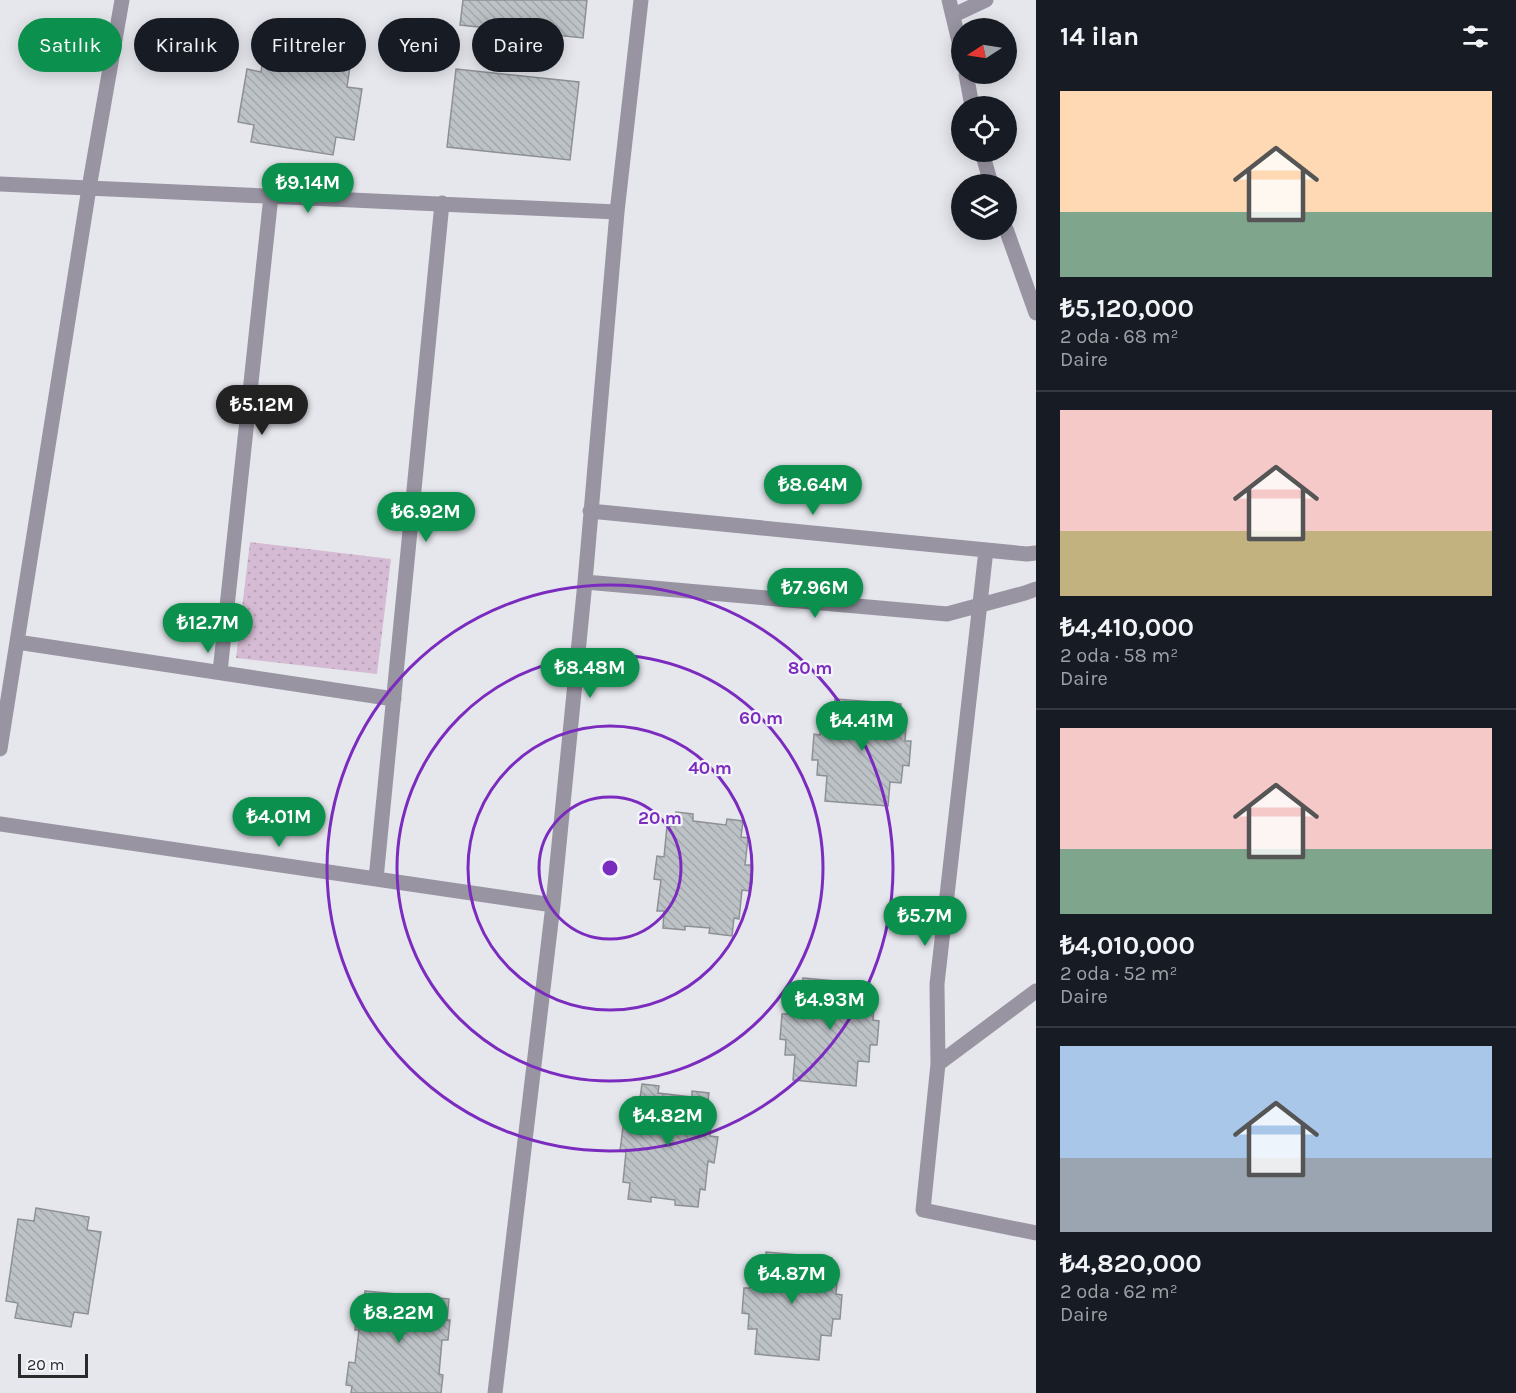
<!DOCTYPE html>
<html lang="tr">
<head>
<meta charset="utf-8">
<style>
	:root { --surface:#171b24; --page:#242831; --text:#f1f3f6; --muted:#9ea1a6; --line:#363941; --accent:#0c904d }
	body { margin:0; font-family:Karla,sans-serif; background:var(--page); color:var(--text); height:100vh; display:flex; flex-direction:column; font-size:22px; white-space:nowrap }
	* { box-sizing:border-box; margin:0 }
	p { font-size:20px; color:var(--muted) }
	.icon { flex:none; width:33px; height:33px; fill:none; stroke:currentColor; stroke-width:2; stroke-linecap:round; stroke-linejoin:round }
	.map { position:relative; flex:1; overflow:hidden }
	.drawer { display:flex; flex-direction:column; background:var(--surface); width:480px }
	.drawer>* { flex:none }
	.guide { position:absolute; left:18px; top:18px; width:570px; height:54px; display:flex; gap:12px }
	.needle { width:39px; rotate:258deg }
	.tools { position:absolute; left:951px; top:18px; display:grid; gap:12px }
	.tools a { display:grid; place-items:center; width:66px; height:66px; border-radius:50%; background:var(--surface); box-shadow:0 3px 15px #0003; font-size:30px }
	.scale { position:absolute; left:18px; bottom:15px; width:70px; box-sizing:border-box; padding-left:6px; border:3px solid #292a2c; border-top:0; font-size:16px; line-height:21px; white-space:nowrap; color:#292a2c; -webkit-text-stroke:4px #f3f4fa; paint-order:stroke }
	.price { position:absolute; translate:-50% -51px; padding:0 14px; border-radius:21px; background:var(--accent); color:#fff; font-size:20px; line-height:39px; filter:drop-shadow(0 2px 3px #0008) }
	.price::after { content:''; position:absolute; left:50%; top:36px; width:18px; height:14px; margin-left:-9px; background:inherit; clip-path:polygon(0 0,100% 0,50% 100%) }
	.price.on { background:#222; color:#fff }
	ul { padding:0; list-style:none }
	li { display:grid; align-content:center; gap:12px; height:318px; padding:0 24px }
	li+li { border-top:2px solid var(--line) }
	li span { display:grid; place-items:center; height:186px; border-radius:0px; color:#555 }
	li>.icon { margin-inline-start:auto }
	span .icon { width:108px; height:108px; fill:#fffc; stroke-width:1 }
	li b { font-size:26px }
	h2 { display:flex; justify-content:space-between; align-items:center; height:72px; padding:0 24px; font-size:26px }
	.pill { padding:0 21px; border-radius:27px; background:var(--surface); box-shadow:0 3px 15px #0003; font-size:21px; line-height:54px }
	.pill.on { background:var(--accent); color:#fff }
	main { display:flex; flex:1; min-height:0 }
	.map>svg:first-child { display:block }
	.park { fill:url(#park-dots) }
	.building { fill:url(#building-back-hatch); stroke:#8d9196; stroke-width:1.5 }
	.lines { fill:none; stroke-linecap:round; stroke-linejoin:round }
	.minor { stroke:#9994a2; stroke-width:15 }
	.ring { fill:none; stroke:#7b2cbf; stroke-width:3 }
	.centre { fill:#7b2cbf; stroke:#f3f4fa; stroke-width:3 }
	.ring-label { font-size:18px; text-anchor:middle; font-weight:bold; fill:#7b2cbf; stroke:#f3f4fa; stroke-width:4.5; stroke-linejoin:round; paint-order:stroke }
</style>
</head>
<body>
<main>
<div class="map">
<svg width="1036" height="1393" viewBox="0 0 1036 1393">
	<defs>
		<pattern id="park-dots" width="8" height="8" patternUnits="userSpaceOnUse" patternTransform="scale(1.5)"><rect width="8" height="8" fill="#d5bbd3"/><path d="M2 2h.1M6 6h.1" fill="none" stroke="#b7a1b5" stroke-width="1.8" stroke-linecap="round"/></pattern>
		<pattern id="building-back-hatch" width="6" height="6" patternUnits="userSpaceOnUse" patternTransform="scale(1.5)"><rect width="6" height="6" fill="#bdc2c7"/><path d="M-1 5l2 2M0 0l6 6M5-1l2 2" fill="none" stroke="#a2a7ab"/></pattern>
	</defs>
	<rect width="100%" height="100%" fill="#e6e7ed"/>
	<path class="park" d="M250,542l141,17 -14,115 -141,-16z"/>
	<path class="building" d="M463,0h124l-4,38 -123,-13z
		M264,52l86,14 -3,21 15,2 -8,51 -18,-3 -3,18 -82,-13 3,-17 -16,-3 9,-53 14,3z
		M456,69l123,13 -9,78 -123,-13z
		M835,699l66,5 -2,23h7l-1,14h6l-2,25 -6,-1 -2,18 -11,-1 -2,24 -63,-5 2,-25 -10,-1 1,-15h-6l2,-26 6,1 1,-16 12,1z
		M676,812l17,2v7l33,4 1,-6 16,2 -2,16 7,1 -3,27h7l-3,26 -7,-1 -3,29 -5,-1 -2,18 -23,-3 1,-5 -25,-2v4l-22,-2 1,-17h-7l4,-31 -7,-1 3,-23 7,1 3,-31h8z
		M803,978l66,6 -1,23h6l-1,13 6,1 -2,24h-7l-1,17 -11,-1 -2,25 -63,-6 2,-25h-10l1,-15 -6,-1 2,-25h6l1,-15 12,1z
		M642,1084l17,2 -1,7 34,4v-6l17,2 -2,16 6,1 -3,26 8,1 -4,26 -6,-2 -3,29 -5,-1 -2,18 -23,-2v-5l-24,-3v5l-23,-3 2,-16 -7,-1 3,-30 -6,-1 3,-24 6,1 4,-31 7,1z
		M36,1208l53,9 -2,13 14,2 -13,82 -14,-2 -3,15 -56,-9 3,-15 -12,-2 12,-82 16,2z
		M766,1252l66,6 -2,23h7l-1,13 6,1 -2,24h-7l-2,17 -10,-1 -2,25 -64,-6 2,-25h-9l1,-15 -7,-1 2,-25h6l1,-15 13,1z
		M365,1291l84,8 -2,21h3l-2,20h-6l-3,34 4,1 -2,18h-90l1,-7 -6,-1 3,-23 6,1 4,-33h-4l2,-24h6z"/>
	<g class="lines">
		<path class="minor" d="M949,0l13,54
			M954,15l32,-15
			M966,74l6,32
			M982,152l9,32
			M0,184l617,28
			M1006,229l30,84
			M590,511l437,43 9,-1
			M986,550l-49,434 1,80 -15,146 113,23
			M585,582l362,32 78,-21 11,-4
			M17,642l377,57
			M220,672l51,-476
			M0,749l89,-561 33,-188
			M0,824l553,81
			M376,879l66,-676
			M938,1064l98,-73
			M495,1393l58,-488 32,-323 32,-370 24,-212"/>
	</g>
	<g class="ring">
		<circle cx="610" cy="868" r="71"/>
		<circle cx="610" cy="868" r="142"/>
		<circle cx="610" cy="868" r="213"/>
		<circle cx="610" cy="868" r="283"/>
	</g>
	<circle cx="610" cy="868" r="9" class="centre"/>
	<g class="ring-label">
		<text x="810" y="674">80 m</text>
		<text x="761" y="724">60 m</text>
		<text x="710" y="774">40 m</text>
		<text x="660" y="824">20 m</text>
	</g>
</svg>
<div class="tools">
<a><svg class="needle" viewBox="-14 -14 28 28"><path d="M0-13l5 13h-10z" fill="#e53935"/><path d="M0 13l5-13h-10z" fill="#9ea1a6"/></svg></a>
<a><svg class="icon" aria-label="locate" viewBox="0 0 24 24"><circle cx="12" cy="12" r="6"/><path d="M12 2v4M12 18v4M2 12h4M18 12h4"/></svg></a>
<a><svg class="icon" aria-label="layers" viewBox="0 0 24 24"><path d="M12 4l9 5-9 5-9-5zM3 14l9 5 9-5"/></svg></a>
</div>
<div class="scale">20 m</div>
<b class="price" style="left:308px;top:214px">₺9.14M</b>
<b class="price on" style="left:262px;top:436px">₺5.12M</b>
<b class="price" style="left:813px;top:516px">₺8.64M</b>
<b class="price" style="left:426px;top:543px">₺6.92M</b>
<b class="price" style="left:815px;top:619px">₺7.96M</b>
<b class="price" style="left:208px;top:654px">₺12.7M</b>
<b class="price" style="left:590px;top:699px">₺8.48M</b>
<b class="price" style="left:862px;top:752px">₺4.41M</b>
<b class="price" style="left:279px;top:848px">₺4.01M</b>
<b class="price" style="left:925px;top:947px">₺5.7M</b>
<b class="price" style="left:830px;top:1031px">₺4.93M</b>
<b class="price" style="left:668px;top:1147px">₺4.82M</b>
<b class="price" style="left:792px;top:1305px">₺4.87M</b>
<b class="price" style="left:399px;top:1344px">₺8.22M</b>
<div class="guide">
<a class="pill on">Satılık</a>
<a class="pill">Kiralık</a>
<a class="pill">Filtreler</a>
<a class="pill">Yeni</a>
<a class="pill">Daire</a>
</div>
</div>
<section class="drawer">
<h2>14 ilan<svg class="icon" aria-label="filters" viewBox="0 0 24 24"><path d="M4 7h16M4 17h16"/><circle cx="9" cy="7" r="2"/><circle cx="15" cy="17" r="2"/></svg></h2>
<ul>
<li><span style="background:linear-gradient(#ffd9b3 65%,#7fa58c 0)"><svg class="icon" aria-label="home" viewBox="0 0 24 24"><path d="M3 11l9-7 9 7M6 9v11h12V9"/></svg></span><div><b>₺5,120,000</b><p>2 oda · 68 m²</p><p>Daire</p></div></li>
<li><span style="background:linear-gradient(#f6c9c9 65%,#c2b280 0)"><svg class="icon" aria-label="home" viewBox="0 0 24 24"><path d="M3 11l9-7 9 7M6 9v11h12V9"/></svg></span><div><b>₺4,410,000</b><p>2 oda · 58 m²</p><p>Daire</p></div></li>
<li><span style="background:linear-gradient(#f6c9c9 65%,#7fa58c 0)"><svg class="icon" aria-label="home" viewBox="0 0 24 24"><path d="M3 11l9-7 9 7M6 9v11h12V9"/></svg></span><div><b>₺4,010,000</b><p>2 oda · 52 m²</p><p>Daire</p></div></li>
<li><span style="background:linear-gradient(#a9c7e8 60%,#9aa5b1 0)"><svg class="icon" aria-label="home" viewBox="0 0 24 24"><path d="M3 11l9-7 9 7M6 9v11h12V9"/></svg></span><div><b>₺4,820,000</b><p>2 oda · 62 m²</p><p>Daire</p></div></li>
</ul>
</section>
</main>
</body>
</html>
